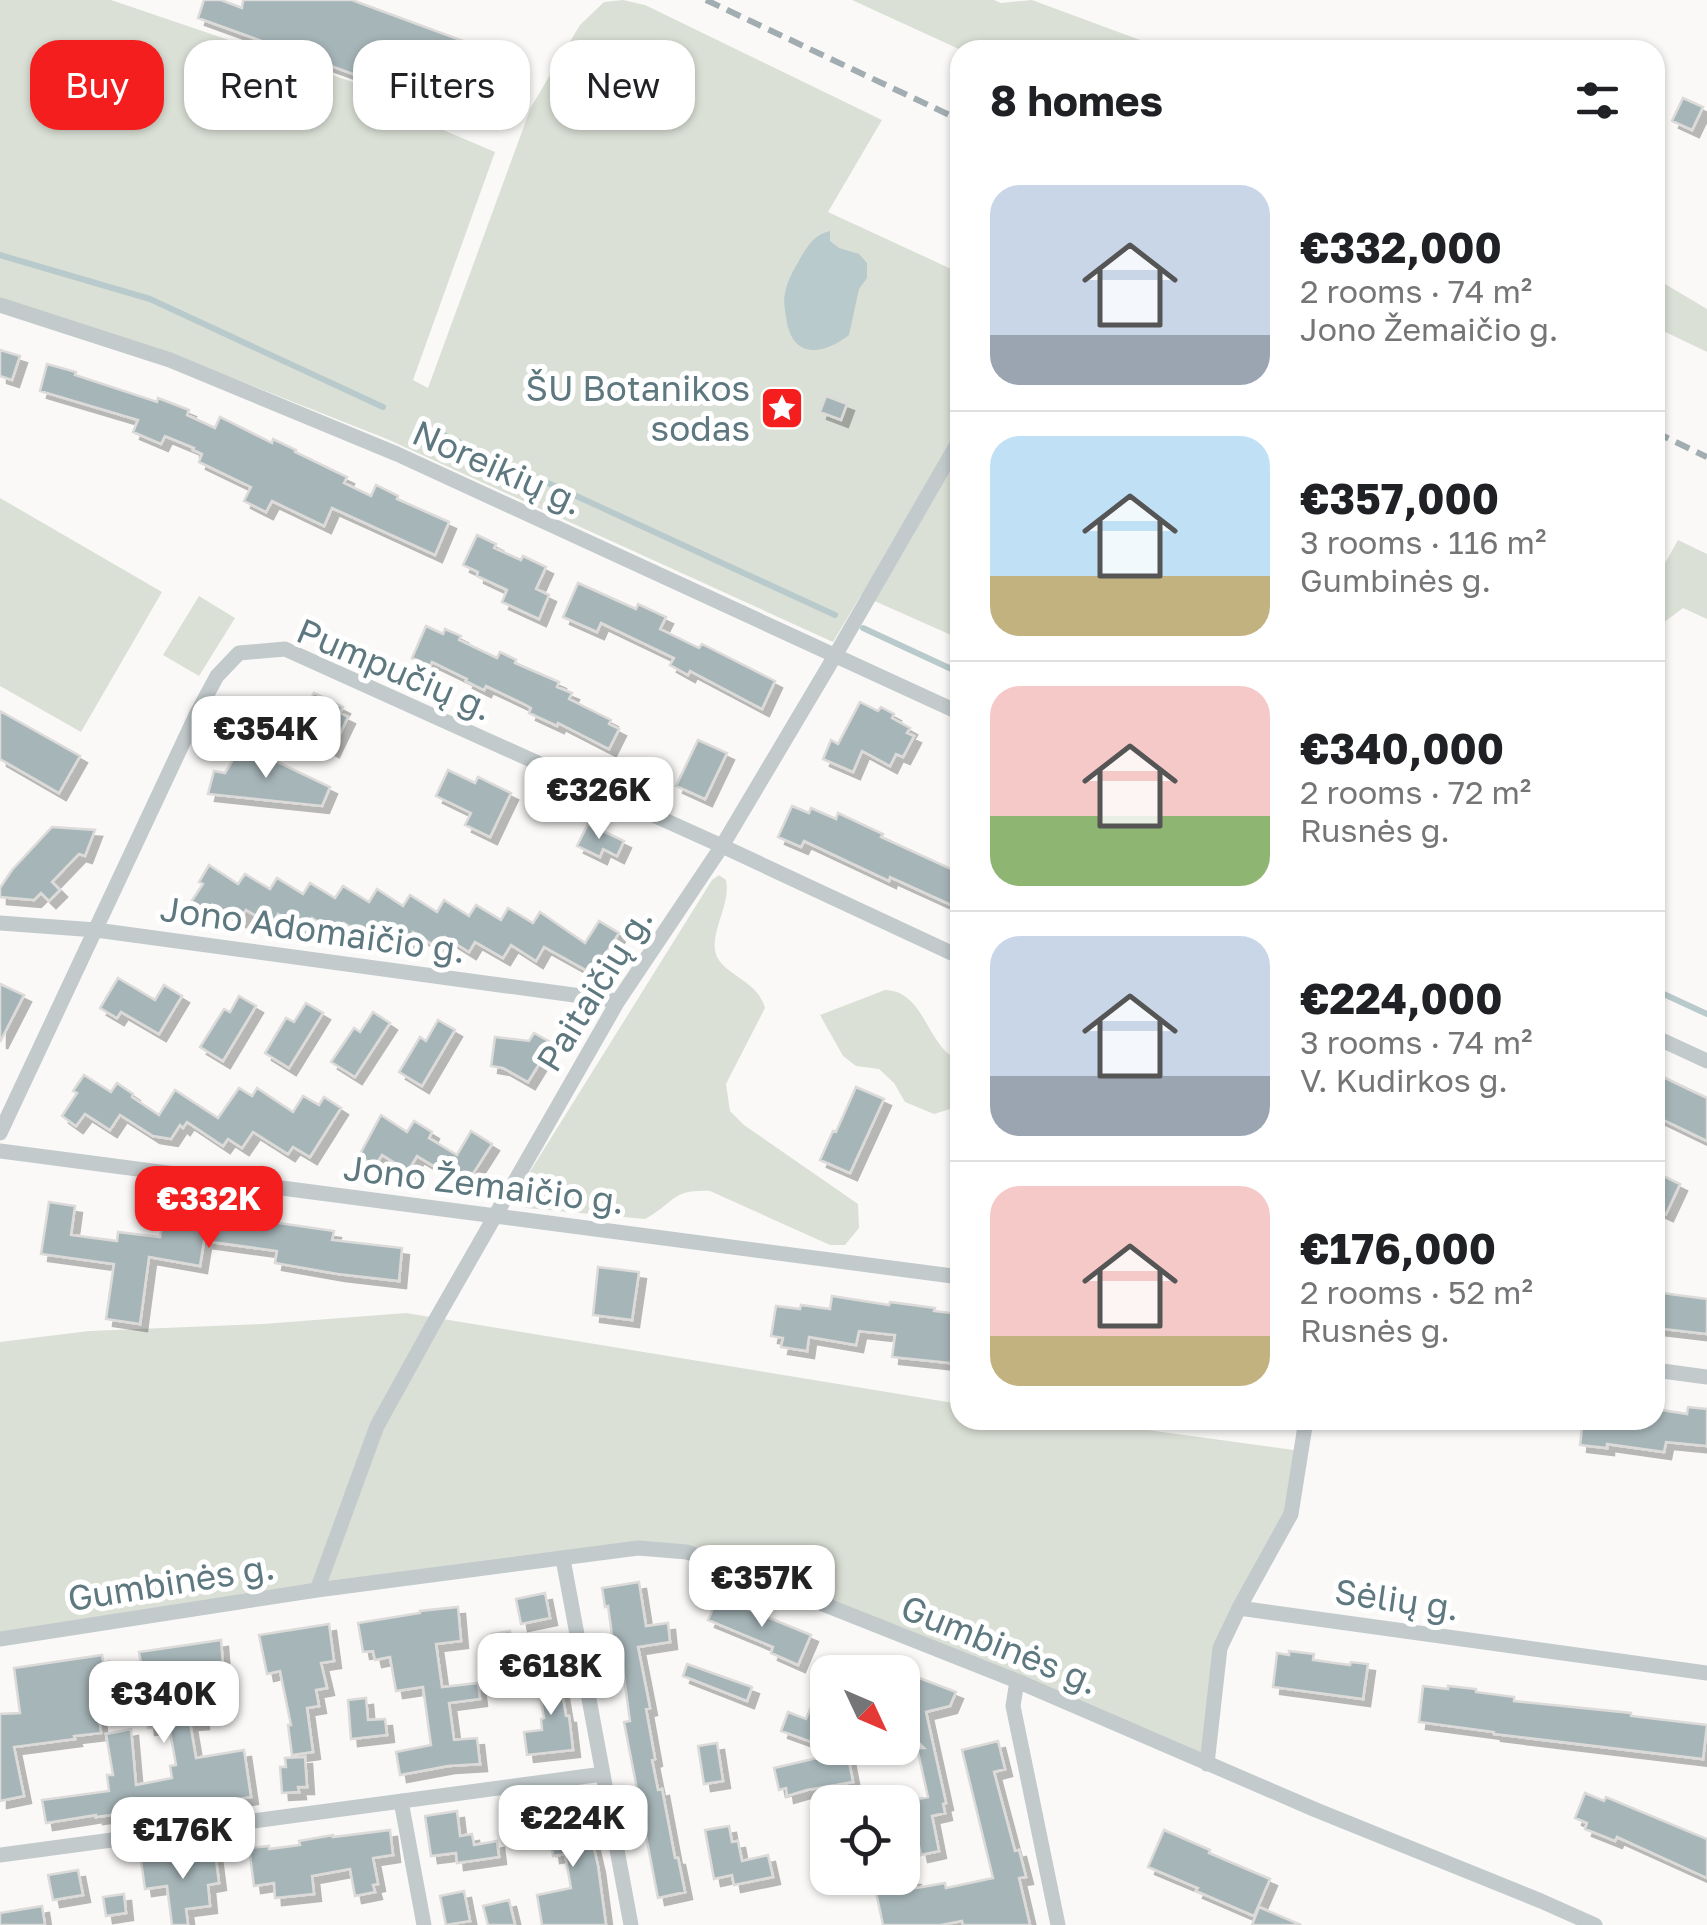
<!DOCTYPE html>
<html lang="en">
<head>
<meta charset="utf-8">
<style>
	:root { --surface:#fff; --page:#f6f6f6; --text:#202124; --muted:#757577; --line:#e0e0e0; --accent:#f41e1e }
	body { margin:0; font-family:"Golos Text",sans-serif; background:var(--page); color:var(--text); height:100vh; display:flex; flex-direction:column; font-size:38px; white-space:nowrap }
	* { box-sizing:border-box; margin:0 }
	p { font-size:32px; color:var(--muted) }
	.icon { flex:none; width:55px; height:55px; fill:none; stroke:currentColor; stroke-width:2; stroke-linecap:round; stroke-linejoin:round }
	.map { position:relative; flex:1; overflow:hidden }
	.side { position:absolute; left:950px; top:40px; width:715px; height:1390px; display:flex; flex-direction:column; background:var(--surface); border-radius:30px; box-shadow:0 2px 8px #0004 }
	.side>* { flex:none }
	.hud { position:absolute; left:30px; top:40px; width:770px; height:90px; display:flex; gap:20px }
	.needle { width:65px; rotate:134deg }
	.fabs { position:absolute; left:810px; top:1655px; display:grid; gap:20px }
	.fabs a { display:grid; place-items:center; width:110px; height:110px; border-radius:20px; background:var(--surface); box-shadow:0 2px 8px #0004; font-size:50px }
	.price { position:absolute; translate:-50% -85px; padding:0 22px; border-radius:20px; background:#fff; color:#222; font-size:32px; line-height:65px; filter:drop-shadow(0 2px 5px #0008) }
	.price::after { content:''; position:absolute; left:50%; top:60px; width:30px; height:22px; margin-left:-15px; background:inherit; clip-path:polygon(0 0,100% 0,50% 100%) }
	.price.on { background:var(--accent); color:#fff }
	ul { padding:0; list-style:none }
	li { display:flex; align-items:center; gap:30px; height:250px; padding:0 40px }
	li+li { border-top:2px solid var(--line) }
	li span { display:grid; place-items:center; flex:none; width:280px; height:200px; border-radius:30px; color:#555 }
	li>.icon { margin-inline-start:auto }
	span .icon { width:120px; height:120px; fill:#fffc; stroke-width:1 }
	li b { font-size:42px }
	h2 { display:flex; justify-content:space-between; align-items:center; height:120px; padding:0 40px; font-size:42px }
	.tag { padding:0 35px; border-radius:30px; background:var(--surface); box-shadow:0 2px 8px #0004; font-size:35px; line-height:90px }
	.tag.on { background:var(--accent); color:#fff }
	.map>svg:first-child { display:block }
	.green { fill:#dbe0d6 }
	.water { fill:#b8cacb }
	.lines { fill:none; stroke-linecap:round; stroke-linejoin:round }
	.stream { stroke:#b8cacb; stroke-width:6 }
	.building { fill:#a6b5b8; stroke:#dcdbd9; stroke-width:2.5; filter:url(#shadow) }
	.street { stroke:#c2cacc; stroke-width:15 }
	.rail { stroke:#a1adb1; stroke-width:6; stroke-dasharray:15 8; stroke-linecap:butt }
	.labels { text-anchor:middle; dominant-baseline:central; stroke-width:10; stroke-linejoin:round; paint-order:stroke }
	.poi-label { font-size:35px; fill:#5e787f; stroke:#fff; text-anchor:end }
	.street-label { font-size:35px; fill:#5e787f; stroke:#fff }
</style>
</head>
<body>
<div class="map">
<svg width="1707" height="1925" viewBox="0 0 1707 1925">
	<defs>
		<filter id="shadow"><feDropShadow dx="7" dy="7" stdDeviation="0" flood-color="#0004"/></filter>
	</defs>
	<rect width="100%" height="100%" fill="#faf9f7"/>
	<path class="green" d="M0,0h111l286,97 -3,12 101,43 -82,228 15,8 103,-281 49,-82 24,-23 19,-2 22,5 237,115 -54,92 132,61v366l-99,-44 -28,47 -446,-203 -230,-91 -157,-49z
		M852,0h142l7,3 31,-3 135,50h-206z
		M1655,278l52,31v43l-52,-25z
		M0,498l162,94 -81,140 -81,-46z
		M1678,540l29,14v65l-24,-11 -28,21v-48z
		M199,596l36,22 -36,58 -36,-21z
		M719,875l7,5c5,23 -14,48 -11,70 3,24 43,29 50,58l-39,76 4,27 14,14 114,79 1,24 -14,17h-15l-120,-54c-39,-2 -35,12 -65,28l-119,-11 -9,-8 -1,-6 196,-314z
		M885,990c32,1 39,35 56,56 5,7 12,11 19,16v44l-26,8 -29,-12 -11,-19 -15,-14 -23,-3 -13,-10 -23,-41z
		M406,1313l554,91v16h114l227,31 -10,63 -71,134 -13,116 -544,-216 -663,91v-297l89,-11 174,-7z"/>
	<path class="water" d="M830,231v10l9,7 20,6 8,9v15l-8,11 -10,46c-28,22 -58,23 -63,-18 -1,-8 -3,-16 -1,-24 2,-13 10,-25 16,-36 8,-13 14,-23 29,-26z"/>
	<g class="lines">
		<path class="stream" d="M0,255l150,44 233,108
			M435,431l400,184
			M863,628l97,45
			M1655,990l52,24"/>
	</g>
	<path class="building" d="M204,0h17l21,8 1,-8h109l149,55 -23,64 -280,-101z
		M1683,98l20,9 -11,23 -20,-9z
		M0,350l20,6 -8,24 -12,-4z
		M47,364l29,8 -1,3 82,27 1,-4 31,12 -2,5 28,13 5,-11 52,26 1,-4 23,11 -1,2 52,25 -3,6 27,13 5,-11 22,11 -1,3 52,23 -14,33 -103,-47 -8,18 -52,-25 -6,11 -22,-11 7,-14 -52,-25 3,-8 -9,-4 1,-2 -29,-12 -4,8 -28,-12 5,-12 -98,-29z
		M826,396l21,8 -6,16 -21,-8z
		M477,535l19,9 -2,4 27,12 2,-4 23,11 -10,22 13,6 -10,24 -37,-17 5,-12 -30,-14 1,-4 -15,-7z
		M578,583l58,26 2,-5 28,13 -6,12 39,19 3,-4 73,37 -13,28 -72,-38 -2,4 -18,-10 4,-7 -73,-35 -4,9 -34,-15z
		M426,626l17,8 2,-5 16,7 -2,4 38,18 3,-6 16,8 -1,3 44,19 -2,5 15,6 -3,6 42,21 -2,4 10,5 -10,20 -51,-26 -1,3 -28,-13 2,-5 -7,-4 -38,-18 -2,4 -18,-9 1,-2 -35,-17 -2,4 -18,-8z
		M314,693l29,14 -3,6 8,4 -16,33 -20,-10 5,-10 -17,-8z
		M860,702l18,9 3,-4 13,7 -2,4 18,10 -3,5 7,3 -11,21 -7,-3 -6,12 -28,-15 -9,21 -30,-13 8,-19 7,4z
		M0,711l80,45 -21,37 -59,-34z
		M698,740l29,13 -22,46 -29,-13z
		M242,745l88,42 -8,19 -114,-12 6,-23 11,2z
		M448,770l27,13 3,-6 33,16 -21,44 -25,-12 6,-12 -35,-17z
		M792,806l17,7 2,-5 25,11 2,-6 45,21 -2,3 79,36v36l-70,-32 -1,4 -85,-40 -3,6 -23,-10z
		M588,824l36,17 -7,15 -14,-7 -3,8 -23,-11z
		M52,827l43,3 -10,26 -6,-2 -27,28 8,8 -11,11 -8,-8 -7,7 -34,-3v-9l12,-18z
		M209,865l29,19 7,-10 25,15 7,-11 26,16 7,-11 25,15 8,-12 26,16 8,-13 26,17 7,-11 27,17 7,-12 25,16 7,-11 25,15 7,-12 25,15 7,-11 45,31 14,-22 20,12 -26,41 -49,-27 -8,14 -25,-16 -8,13 -28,-16 -6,10 -24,-15 -7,11 -25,-16 -7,13 -28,-18 -8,13 -26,-17 -7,11 -25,-16 -7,12 -27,-16 -6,11 -26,-15 -7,10 -26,-15 -7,11 -17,-11 14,-21 -4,-2z
		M118,978l37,22 9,-15 18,11 -23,38 -38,-22 -4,6 -17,-10z
		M0,984l24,11 -24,47z
		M239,996l17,10 -33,55 -23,-14 24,-38 6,3z
		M306,1003l17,10 -34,55 -24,-15 21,-35 8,4z
		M373,1012l17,11 -35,54 -24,-15 23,-34 6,4z
		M438,1020l17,10 -33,56 -23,-14 21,-35 6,4z
		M534,1033l18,10 -24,39 -25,-14 -12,-2 4,-29 34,4z
		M84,1075l27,17 6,-9 16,11 -1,3 27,18 16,-25 43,28 21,-30 13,8 5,-8 36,24 10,-16 16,9 5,-8 17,11 -31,49 -17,-10 -5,7 -35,-22 -11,16 -14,-9 -5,7 -36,-24 -4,6 -3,-3 -9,14 -18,-3 -33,-21 -10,15 -25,-16 -9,12 -14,-10 15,-23 -4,-2z
		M1663,1077l44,21v43l-52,-25v-23z
		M856,1087l28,12 -34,74 -30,-13 13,-29 3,1z
		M381,1115l26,17 7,-11 18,11 -3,6 28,17 14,-24 21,13 -25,39 -15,-10 -2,3 -33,-20 -9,15 -26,-16 -7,11 -16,-10z
		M1655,1172l25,12 -14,30 -11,-5z
		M49,1202l26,4 -4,29 46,6 1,-9 42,5 5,-28 24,4 -1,5 40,7 2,-9 104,15 -2,9 70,8 -3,33 -61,-7 -63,-11 2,-12 -73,-10 -4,25 -51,-9 -9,67 -34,-5 8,-55 -73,-10z
		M598,1267l41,5 -7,48 -39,-5z
		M1655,1292l52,7v35l-52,-6z
		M832,1296l57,9 1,-3 45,6 -1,3 26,3v50l-68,-7 3,-22 -36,-4 -3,14 -47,-8 -2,14 -26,-4 2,-9 -12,-2 5,-30 24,3 1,-4 29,4z
		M1688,1407l19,2v37l-41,-4 -2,10 -57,-8v4l-27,-3 3,-25h72v-11l32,5z
		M639,1582l7,44 22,-3 2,19 -32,5 12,61 -4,1 9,50 -3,1 6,30 4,-1 13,69h3l7,34 -27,6 -34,-176 6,-1 -7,-51 -6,1 -9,-65 -3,1 -3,-19z
		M545,1593l5,25 -29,6 -5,-25z
		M718,1597l93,38 -13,30 -27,-12 2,-6 -65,-27z
		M458,1607l3,34 -25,3 6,43 36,-4 2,16 -31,4 5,37 23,-2 3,26 -32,2 -48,9 -4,-23 35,-7 -8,-58 -27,4 -6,-34 -15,3 -2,-9 -10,1 -5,-29 62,-10v-2z
		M329,1624l5,37 -13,2 6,25 -11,2 3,16 -12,2 6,44 -21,3 -4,-30h3l-11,-54 -13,3 -8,-39z
		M510,1631l4,20 -18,4 -4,-21z
		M221,1640l2,26 -28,2 7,54 -12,1 6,35 48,-8 7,47 -39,6 -1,-4 -70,12 -45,6v-2l-50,8 -4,-23 67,-9 -2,-16h6l-7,-41 25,-5 5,56 36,-7 -2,-12 6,-1 -7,-39 -21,2 -3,-25 3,-1 -9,-50z
		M1289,1651l25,3 -1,6 37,5 1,-3 17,2 -5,35 -90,-12 4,-34 12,2z
		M102,1655l6,37 -12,1 5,40 -27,3 1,3 -61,8 10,49 -24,5v-87l20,-1 -6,-45z
		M687,1664l65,23 -5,14 -64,-25z
		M558,1668l8,48h3l4,34 -46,5 -3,-23 18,-2 -1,-11 3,-1 -8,-46z
		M827,1669h1v79l-47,-17 7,-19 18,7z
		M901,1671l55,21 -6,14 -24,6 20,91 -3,1 2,9 -13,3 7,35 -18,4 -12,-54 19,-4 -11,-49h7l-9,-9z
		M1423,1686l25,3v-3l28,3v3l38,5v4l117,12v3l76,9 -4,34 -209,-25v-2l-75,-10z
		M366,1698l2,22 17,-1 2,16 -36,4 -3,-39z
		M998,1741l7,28 -11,3 21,79 4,-1 7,27 -7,1 11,47h-67l-1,-4 -21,4h-58l-10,-47h41l2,10 29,-5 1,5 47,-10 -31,-128z
		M717,1743l6,38 -19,3 -6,-38z
		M847,1751l6,31 -46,8 -20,6 -1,-8 -7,2 -5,-22z
		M305,1757l2,30h-9l1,5 -17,1 -2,-26h6l-1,-9z
		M1585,1793l19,8 2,-4 101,42v39l-90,-41 -2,4 -30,-12 2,-6 -12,-5z
		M583,1802l15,64 8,59h-64l-5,-30 34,-7 -6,-34 -12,2 -1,-7h-3l-9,-37z
		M457,1811l3,25 12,-2 2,11 23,-4 2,16 -42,6 -1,-10 -25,3 -6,-40z
		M729,1826l3,16 6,-1 4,20 26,-6 5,22 -39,8 -2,-10 -18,4 -9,-49z
		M390,1830l3,25 -20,3 5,26 -5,1 2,7 -20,4 -5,-27 -38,7 2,18 -39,4 -1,-15 -20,3 -5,-38 20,-2v3l31,-4 -1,-4 34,-6v2z
		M1164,1830l46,20 -1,3 61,26 -16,37 -58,-25 2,-3 -50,-21z
		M215,1852l4,31 -11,2 2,21 -24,3 2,16h-16l-5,-39 -22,3 -4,-28z
		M78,1870l5,25 -30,5 -5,-25z
		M464,1891l6,30 -24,4 -6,-29z
		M124,1894l2,19 -20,3 -3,-19z
		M509,1900l6,25h-27l-5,-19z
		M42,1906l3,19h-45v-12z
		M1259,1907l42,18h-49z"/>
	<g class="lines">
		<path class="street" d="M0,305l170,55 227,94 563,259
			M0,923l96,7 522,71
			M1655,1037l52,24
			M0,1133l197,-420 20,-37 22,-23 46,-4 437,197 238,111
			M0,1151l960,126
			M1655,1370l52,7
			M563,1559l68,366
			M317,1590l60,-164 58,-105 183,-320 104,-155 114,-192 124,-215
			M1239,1608l468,65
			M0,1639l317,-49 321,-42 49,4 45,16 285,113 299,129 225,91 54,24
			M1017,1681l-4,25 45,219
			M1207,1764l13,-116 19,-40 52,-94 15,-94
			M401,1801l23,124
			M0,1855l603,-81"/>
		<path class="rail" d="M706,0l254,120
			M1655,432l52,25"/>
	</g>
	<defs>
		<g id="sight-square" transform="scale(2.25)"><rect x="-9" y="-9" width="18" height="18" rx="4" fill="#f41e1e" stroke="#fff"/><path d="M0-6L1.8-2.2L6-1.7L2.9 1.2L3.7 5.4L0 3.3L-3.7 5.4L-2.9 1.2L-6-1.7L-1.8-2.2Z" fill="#fff"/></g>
	</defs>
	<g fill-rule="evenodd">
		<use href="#sight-square" x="782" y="408"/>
	</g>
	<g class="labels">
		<g class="poi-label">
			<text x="750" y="388">ŠU Botanikos<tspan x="750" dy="40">sodas</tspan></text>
		</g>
		<g class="street-label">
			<text transform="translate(498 467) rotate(24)">Noreikių g.</text>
			<text transform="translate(395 669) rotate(23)">Pumpučių g.</text>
			<text transform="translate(313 929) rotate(8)">Jono Adomaičio g.</text>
			<text transform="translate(594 989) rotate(-58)">Paitaičių g.</text>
			<text transform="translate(484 1184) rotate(7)">Jono Žemaičio g.</text>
			<text transform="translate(171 1582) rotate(-9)">Gumbinės g.</text>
			<text transform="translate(1397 1599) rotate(8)">Sėlių g.</text>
			<text transform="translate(1000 1644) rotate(22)">Gumbinės g.</text>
		</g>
	</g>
</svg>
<div class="fabs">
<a><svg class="needle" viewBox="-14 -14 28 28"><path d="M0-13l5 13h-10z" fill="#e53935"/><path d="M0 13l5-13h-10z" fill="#757577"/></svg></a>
<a><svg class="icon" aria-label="locate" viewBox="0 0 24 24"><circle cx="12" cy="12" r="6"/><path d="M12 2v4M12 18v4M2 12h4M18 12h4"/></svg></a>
</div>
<b class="price" style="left:266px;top:781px">€354K</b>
<b class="price" style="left:599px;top:842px">€326K</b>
<b class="price on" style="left:209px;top:1251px">€332K</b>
<b class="price" style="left:762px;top:1630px">€357K</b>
<b class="price" style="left:551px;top:1718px">€618K</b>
<b class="price" style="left:164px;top:1746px">€340K</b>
<b class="price" style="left:573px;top:1870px">€224K</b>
<b class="price" style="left:183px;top:1882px">€176K</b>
<div class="hud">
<a class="tag on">Buy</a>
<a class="tag">Rent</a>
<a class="tag">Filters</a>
<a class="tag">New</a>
</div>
<section class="side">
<h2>8 homes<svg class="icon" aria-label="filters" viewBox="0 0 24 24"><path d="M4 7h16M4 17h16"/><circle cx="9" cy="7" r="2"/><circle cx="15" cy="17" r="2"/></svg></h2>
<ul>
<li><span style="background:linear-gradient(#c9d6e8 75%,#9aa5b1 0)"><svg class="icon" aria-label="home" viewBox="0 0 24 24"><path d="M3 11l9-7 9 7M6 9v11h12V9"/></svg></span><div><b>€332,000</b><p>2 rooms · 74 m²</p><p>Jono Žemaičio g.</p></div></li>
<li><span style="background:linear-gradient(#bfe0f5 70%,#c2b280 0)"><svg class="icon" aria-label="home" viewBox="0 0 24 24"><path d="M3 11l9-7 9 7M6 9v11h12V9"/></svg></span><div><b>€357,000</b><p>3 rooms · 116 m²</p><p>Gumbinės g.</p></div></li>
<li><span style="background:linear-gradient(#f6c9c9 65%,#8fb573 0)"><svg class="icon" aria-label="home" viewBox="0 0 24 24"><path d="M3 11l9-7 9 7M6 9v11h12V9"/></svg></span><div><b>€340,000</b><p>2 rooms · 72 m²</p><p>Rusnės g.</p></div></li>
<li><span style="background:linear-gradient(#c9d6e8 70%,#9aa5b1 0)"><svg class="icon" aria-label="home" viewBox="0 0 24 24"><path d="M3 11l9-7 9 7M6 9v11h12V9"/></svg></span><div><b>€224,000</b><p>3 rooms · 74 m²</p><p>V. Kudirkos g.</p></div></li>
<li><span style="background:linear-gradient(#f6c9c9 75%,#c2b280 0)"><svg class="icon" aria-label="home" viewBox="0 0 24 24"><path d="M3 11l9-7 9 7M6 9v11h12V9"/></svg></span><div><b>€176,000</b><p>2 rooms · 52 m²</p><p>Rusnės g.</p></div></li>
</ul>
</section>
</div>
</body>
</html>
